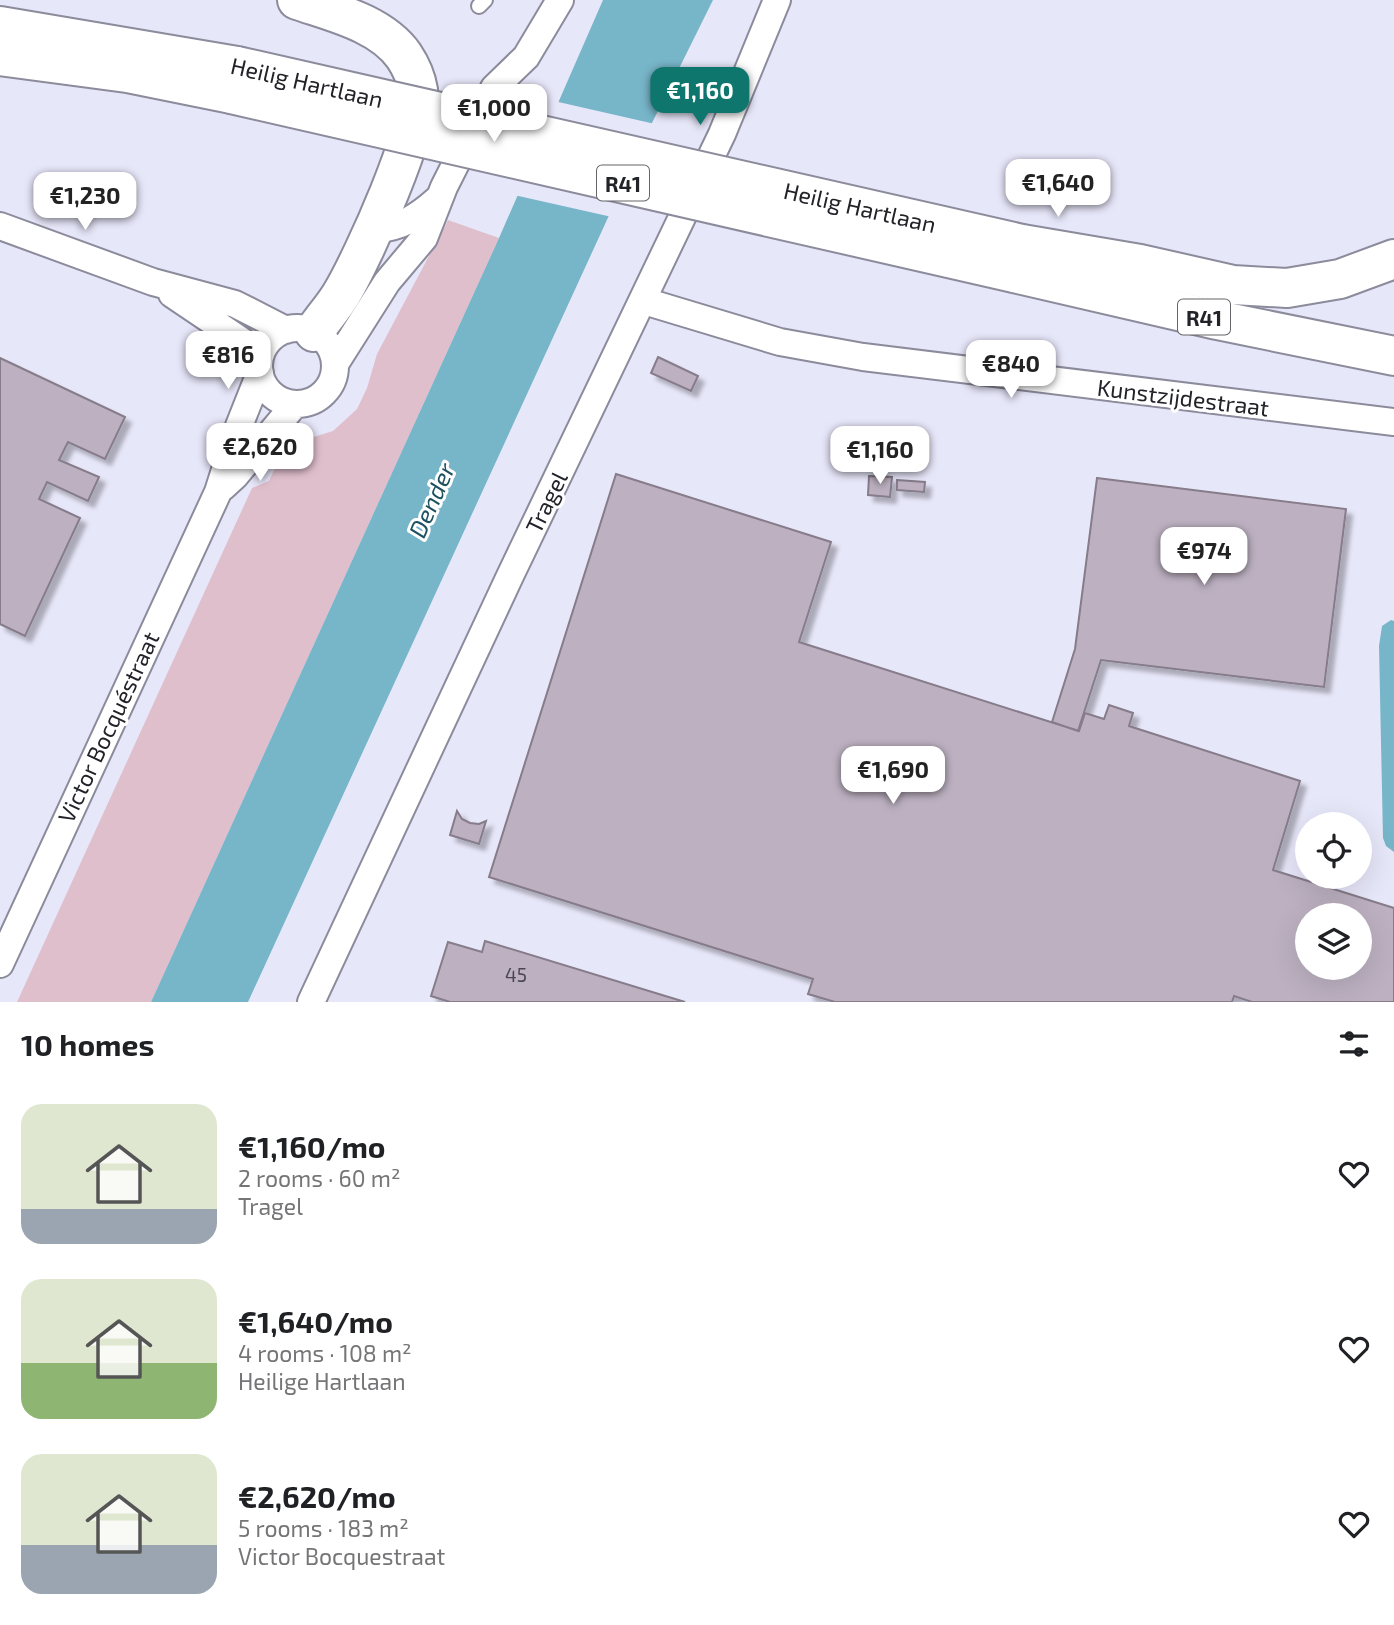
<!DOCTYPE html>
<html lang="en">
<head>
<meta charset="utf-8">
<style>
	:root { --surface:#fff; --page:#f2f2f2; --text:#202124; --muted:#757577; --accent:#0f766e }
	body { margin:0; font-family:"Exo 2",sans-serif; background:var(--page); color:var(--text); height:100vh; display:flex; flex-direction:column; font-size:26px; white-space:nowrap }
	* { box-sizing:border-box; margin:0 }
	p { font-size:23px; color:var(--muted) }
	.icon { flex:none; width:38px; height:38px; fill:none; stroke:currentColor; stroke-width:2; stroke-linecap:round; stroke-linejoin:round }
	.map { position:relative; height:1002px; overflow:hidden }
	.side { display:flex; flex-direction:column; background:var(--surface); flex:1 }
	.side>* { flex:none }
	.fabs { position:absolute; left:1295px; top:812px; display:grid; gap:14px }
	.fabs a { display:grid; place-items:center; width:77px; height:77px; border-radius:50%; background:var(--surface); box-shadow:0 7px 28px #0002; font-size:35px }
	.price { position:absolute; translate:-50% -60px; padding:0 16px; border-radius:14px; background:#fff; color:#222; font-size:23px; line-height:46px; filter:drop-shadow(0 2px 4px #0008) }
	.price::after { content:''; position:absolute; left:50%; top:42px; width:21px; height:16px; margin-left:-10px; background:inherit; clip-path:polygon(0 0,100% 0,50% 100%) }
	.price.current { background:var(--accent); color:#fff }
	ul { padding:0; list-style:none }
	li { display:flex; align-items:center; gap:21px; height:175px; padding:0 21px }
	li span { display:grid; place-items:center; flex:none; width:196px; height:140px; border-radius:21px; color:#555 }
	li>.icon { margin-inline-start:auto }
	span .icon { width:84px; height:84px; fill:#fffc; stroke-width:1 }
	li b { font-size:30px }
	h2 { display:flex; justify-content:space-between; align-items:center; height:84px; padding:0 21px; font-size:30px }
	.map>svg:first-child { display:block }
	.green { fill:#e0bfcd }
	.water { fill:#77b5c8 }
	.pier { fill:#e7e7fa }
	.building { fill:#bdb1c1; stroke:#867b8a; stroke-width:2; fill-rule:evenodd; filter:url(#shadow) }
	.lines { fill:none; stroke-linecap:round; stroke-linejoin:round }
	.service-casing { stroke:#8b8b9c; stroke-width:18 }
	.minor-casing { stroke:#8b8b9c; stroke-width:30 }
	.secondary-casing { stroke:#8b8b9c; stroke-width:42 }
	.primary-casing { stroke:#8b8b9c; stroke-width:42 }
	.service { stroke:#fff; stroke-width:14 }
	.minor { stroke:#fff; stroke-width:26 }
	.secondary { stroke:#fff; stroke-width:38 }
	.primary { stroke:#fff; stroke-width:38 }
	.primary-bridge-casing { stroke:#8b8b9c; stroke-width:42; stroke-linecap:butt }
	.primary-bridge { stroke:#fff; stroke-width:38 }
	.labels { text-anchor:middle; dominant-baseline:central; stroke-width:6; stroke-linejoin:round; paint-order:stroke }
	.number-label { font-size:19px; fill:#49464f }
	.shield { fill:#fff; stroke:#646469; stroke-width:2 }
	.shield-label { font-size:21px; font-weight:bold; fill:#222229 }
	.street-label { font-size:23px; fill:#222229; stroke:#fff }
	.water-label { font-size:24px; font-style:italic; fill:#1c515f; stroke:#fff }
</style>
</head>
<body>
<div class="map">
<svg width="1394" height="1002" viewBox="0 0 1394 1002">
	<defs>
		<filter id="shadow"><feDropShadow dx="6" dy="6" stdDeviation="2" flood-color="#0004"/></filter>
	</defs>
	<rect width="100%" height="100%" fill="#e7e7fa"/>
	<path class="green" d="M448,220l51,18 -348,764h-134l235,-514 17,-7 11,-24 11,-13 42,-13 24,-22 10,-21 10,-34z"/>
	<path class="water" d="M603,0h110l-68,137 -397,865h-97l348,-764z
		M1391,620l3,1v231l-8,-6 -3,-8 -4,-192 3,-20z"/>
	<path class="pier" d="M554,101l101,23 -43,93 -98,-22z"/>
	<path class="building" d="M658,357l40,19 -7,15 -40,-18z
		M0,358l125,59 -20,42 -37,-17 -9,18 40,17 -11,24 -41,-19 -8,17 41,19 -55,118 -25,-12z
		M616,474l215,68 -32,100 280,89 6,-18 19,6 5,-14 24,8 -4,13 171,55 -27,89 121,38v94h-142l-18,-6 -2,6h-397l-27,-8 5,-15 -324,-102zM1307,915h53v53h-53z
		M869,476l23,1 -2,20 -22,-2z
		M1097,478l249,31 -22,178 -223,-27 -23,71 -26,-9 23,-73z
		M897,480l28,2 -1,10 -27,-2z
		M457,811l5,8 8,4 9,1 7,-3 -7,23 -29,-9z
		M485,941l200,61h-235l-19,-6 17,-54 34,10z"/>
	<g class="lines">
		<g class="service-casing">
			<path id="service" d="M479,6l6,-6"/>
		</g>
		<g class="minor-casing">
			<path id="minor" d="M0,226l153,56 82,22 51,26
				M373,230c28,-2 45,-13 65,-31
				M172,294l89,60
				M644,301l136,41 83,15 531,65
				M259 366a38 38 0 1 1 76 0a38 38 0 1 1-76 0Z
				M335,364l52,-82 37,-44 20,-51 50,-99 32,-31 34,-57
				M223,487l12,-11 60,-72
				M0,964l218,-472 21,-66 21,-53
				M311,1002l199,-426 212,-442 55,-134"/>
		</g>
		<g class="secondary-casing">
			<path id="secondary" d="M1022,244l118,20 93,21 54,3 53,-9 54,-20"/>
		</g>
		<g class="primary-casing">
			<path id="primary" d="M297,0c35,12 84,23 107,56 6,9 12,22 14,34 4,37 -55,168 -76,203 -8,14 -19,25 -28,39
				M0,26l237,40
				M0,56l127,17 104,21
				M1014,273l203,47 177,36"/>
		</g>
		<use href="#service" class="service"/>
		<use href="#minor" class="minor"/>
		<use href="#secondary" class="secondary"/>
		<use href="#primary" class="primary"/>
		<g class="primary-bridge-casing">
			<path id="primary-bridge" d="M237,66l785,178
				M231,94l783,179"/>
		</g>
		<use href="#primary-bridge" class="primary-bridge"/>
	</g>
	<g class="labels">
		<g class="number-label">
			<text x="516" y="974">45</text>
		</g>
		<g class="shield">
			<rect x="597" y="165.5" width="52" height="35" rx="5"/>
			<rect x="1178" y="299.5" width="52" height="35" rx="5"/>
		</g>
		<g class="shield-label">
			<text x="623" y="183">R41</text>
			<text x="1204" y="317">R41</text>
		</g>
		<g class="street-label">
			<text transform="translate(307 82) rotate(13)">Heilig Hartlaan</text>
			<text transform="translate(860 207) rotate(13)">Heilig Hartlaan</text>
			<text transform="translate(1183 397) rotate(7)">Kunstzijdestraat</text>
			<text transform="translate(546 502) rotate(-64)">Tragel</text>
			<text transform="translate(108 727) rotate(-65)">Victor Bocquéstraat</text>
		</g>
		<g class="water-label">
			<text transform="translate(431 500) rotate(-66)">Dender</text>
		</g>
	</g>
</svg>
<div class="fabs">
<a><svg class="icon" aria-label="locate" viewBox="0 0 24 24"><circle cx="12" cy="12" r="6"/><path d="M12 2v4M12 18v4M2 12h4M18 12h4"/></svg></a>
<a><svg class="icon" aria-label="layers" viewBox="0 0 24 24"><path d="M12 4l9 5-9 5-9-5zM3 14l9 5 9-5"/></svg></a>
</div>
<b class="price current" style="left:700px;top:127px">€1,160</b>
<b class="price" style="left:494px;top:144px">€1,000</b>
<b class="price" style="left:1058px;top:219px">€1,640</b>
<b class="price" style="left:85px;top:232px">€1,230</b>
<b class="price" style="left:228px;top:391px">€816</b>
<b class="price" style="left:1011px;top:400px">€840</b>
<b class="price" style="left:260px;top:483px">€2,620</b>
<b class="price" style="left:880px;top:486px">€1,160</b>
<b class="price" style="left:1204px;top:587px">€974</b>
<b class="price" style="left:893px;top:806px">€1,690</b>
</div>
<section class="side">
<h2>10 homes<svg class="icon" aria-label="filters" viewBox="0 0 24 24"><path d="M4 7h16M4 17h16"/><circle cx="9" cy="7" r="2"/><circle cx="15" cy="17" r="2"/></svg></h2>
<ul>
<li><span style="background:linear-gradient(#dfe7d0 75%,#9aa5b1 0)"><svg class="icon" aria-label="home" viewBox="0 0 24 24"><path d="M3 11l9-7 9 7M6 9v11h12V9"/></svg></span><div><b>€1,160/mo</b><p>2 rooms · 60 m²</p><p>Tragel</p></div><svg class="icon" aria-label="heart" viewBox="0 0 24 24"><path d="M12 20l-8-8c-3-5 5-10 8-4 3-6 11-1 8 4z"/></svg></li>
<li><span style="background:linear-gradient(#dfe7d0 60%,#8fb573 0)"><svg class="icon" aria-label="home" viewBox="0 0 24 24"><path d="M3 11l9-7 9 7M6 9v11h12V9"/></svg></span><div><b>€1,640/mo</b><p>4 rooms · 108 m²</p><p>Heilige Hartlaan</p></div><svg class="icon" aria-label="heart" viewBox="0 0 24 24"><path d="M12 20l-8-8c-3-5 5-10 8-4 3-6 11-1 8 4z"/></svg></li>
<li><span style="background:linear-gradient(#dfe7d0 65%,#9aa5b1 0)"><svg class="icon" aria-label="home" viewBox="0 0 24 24"><path d="M3 11l9-7 9 7M6 9v11h12V9"/></svg></span><div><b>€2,620/mo</b><p>5 rooms · 183 m²</p><p>Victor Bocquestraat</p></div><svg class="icon" aria-label="heart" viewBox="0 0 24 24"><path d="M12 20l-8-8c-3-5 5-10 8-4 3-6 11-1 8 4z"/></svg></li>
</ul>
</section>
</body>
</html>
